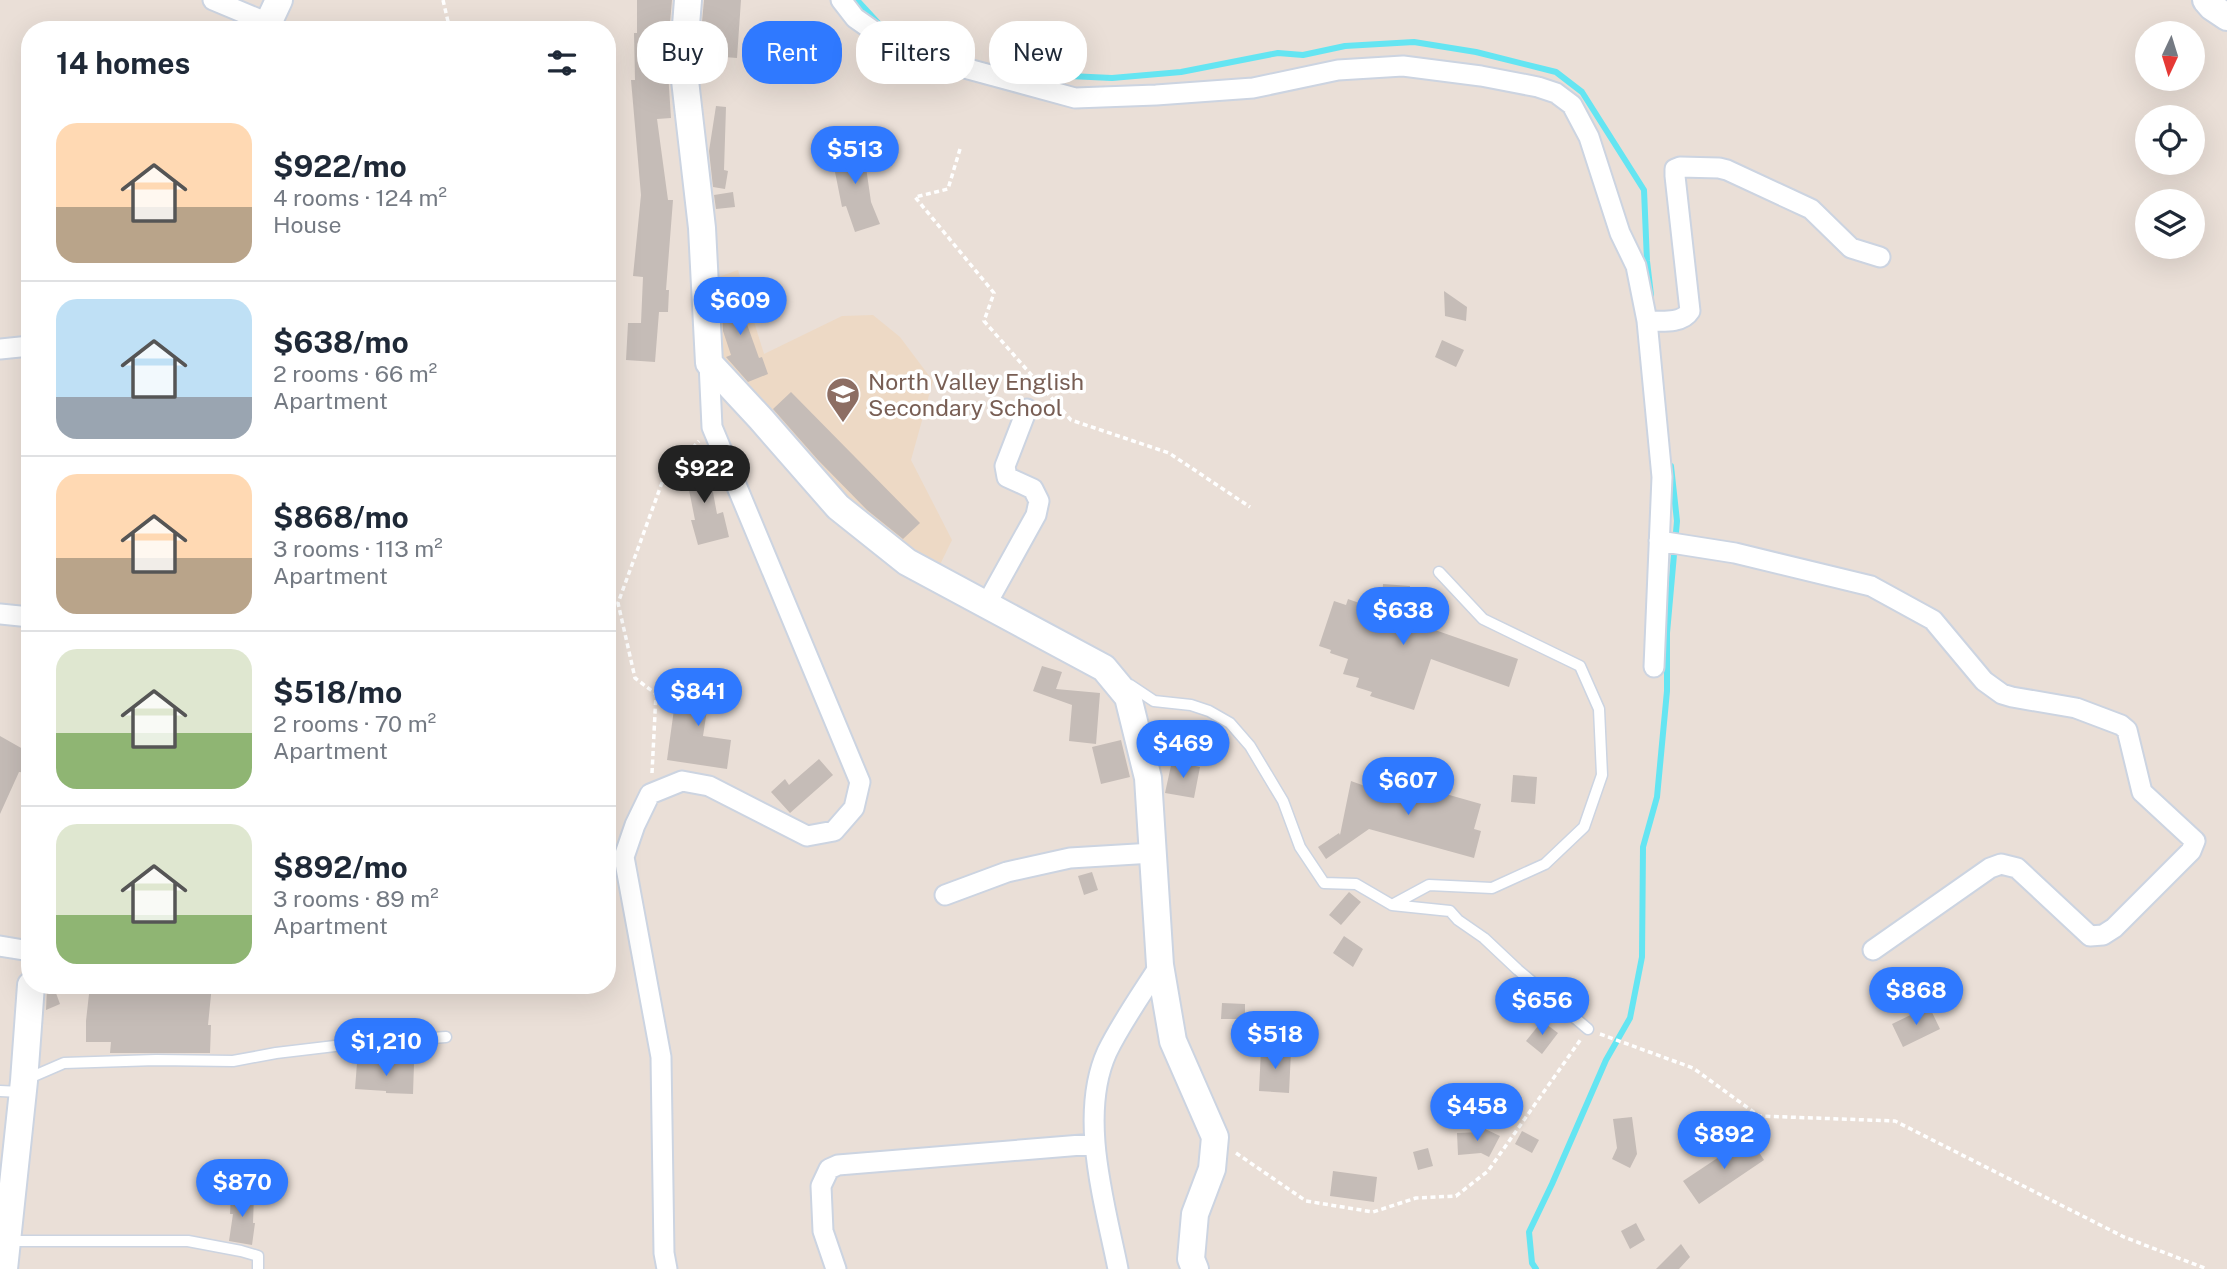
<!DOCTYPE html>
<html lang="en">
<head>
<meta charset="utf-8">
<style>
	:root { --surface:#fff; --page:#f2f2f3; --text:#1f2937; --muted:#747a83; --line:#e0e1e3; --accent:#2f79ff }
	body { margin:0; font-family:"Public Sans",sans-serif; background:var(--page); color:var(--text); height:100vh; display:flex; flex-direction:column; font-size:26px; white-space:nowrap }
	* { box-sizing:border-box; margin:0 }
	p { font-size:23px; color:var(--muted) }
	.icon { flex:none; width:38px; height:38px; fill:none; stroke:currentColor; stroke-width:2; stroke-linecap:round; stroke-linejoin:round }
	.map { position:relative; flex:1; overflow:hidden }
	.panel { position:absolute; left:21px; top:21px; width:595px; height:973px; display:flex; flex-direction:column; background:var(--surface); border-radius:28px; box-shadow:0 7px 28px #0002 }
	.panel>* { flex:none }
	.top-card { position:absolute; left:637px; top:21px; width:665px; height:63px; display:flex; gap:14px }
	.needle { width:46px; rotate:184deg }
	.tools { position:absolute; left:2135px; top:21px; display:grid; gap:14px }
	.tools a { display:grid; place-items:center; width:70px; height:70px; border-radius:50%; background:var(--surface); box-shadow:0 7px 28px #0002; font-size:35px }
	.price { position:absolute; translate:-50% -60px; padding:0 16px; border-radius:24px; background:var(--accent); color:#fff; font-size:23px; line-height:46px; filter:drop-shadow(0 2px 4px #0008) }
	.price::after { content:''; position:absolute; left:50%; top:42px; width:21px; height:16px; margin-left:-10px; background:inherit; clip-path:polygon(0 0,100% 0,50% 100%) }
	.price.current { background:#222; color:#fff }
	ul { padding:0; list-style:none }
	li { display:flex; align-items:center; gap:21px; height:175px; padding:0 35px }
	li+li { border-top:2px solid var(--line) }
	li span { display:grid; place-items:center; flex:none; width:196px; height:140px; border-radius:21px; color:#555 }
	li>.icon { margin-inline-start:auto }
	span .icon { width:84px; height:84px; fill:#fffc; stroke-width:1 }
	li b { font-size:30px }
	h2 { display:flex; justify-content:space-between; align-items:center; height:84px; padding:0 35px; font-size:30px }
	.pill { padding:0 24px; border-radius:28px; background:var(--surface); box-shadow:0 7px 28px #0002; font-size:24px; line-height:63px }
	.pill.current { background:var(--accent); color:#fff }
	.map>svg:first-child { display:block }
	.education { fill:#edd9c5 }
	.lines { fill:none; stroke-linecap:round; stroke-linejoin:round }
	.stream { stroke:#64e5f2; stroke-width:6 }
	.building { fill:#c5bcb7 }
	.lane-casing { stroke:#ccd4e1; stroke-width:13 }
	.street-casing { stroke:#ccd4e1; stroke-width:23 }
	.secondary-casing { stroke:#ccd4e1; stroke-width:30 }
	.path { stroke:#fff; stroke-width:3.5; stroke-dasharray:5 3.5; stroke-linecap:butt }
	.lane { stroke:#fff; stroke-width:10 }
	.street { stroke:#fff; stroke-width:19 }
	.secondary { stroke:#fff; stroke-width:26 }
	.labels { text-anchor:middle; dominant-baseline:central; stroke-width:7; stroke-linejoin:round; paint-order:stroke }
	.education-label { font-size:23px; fill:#785e54; stroke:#fff; text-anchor:start }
</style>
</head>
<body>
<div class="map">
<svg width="2227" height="1269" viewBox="0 0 2227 1269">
	<rect width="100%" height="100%" fill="#eadfd7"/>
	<path class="education" d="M738,270l26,84 78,-38 31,-1 27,22 33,44 -22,79 41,80 -19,39 -204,-192 -30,-103z"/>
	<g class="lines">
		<path class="stream" d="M857,0l23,25 29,17
			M1006,70l20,4 86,4 69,-6 97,-19 25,2 42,-9 69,-4 62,10 80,20 26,20 62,98 3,71 4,34
			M1536,1269l-4,-6 -3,-31 23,-48 54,-124 24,-42 12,-61 1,-110 14,-50 10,-106v-58l10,-112 -6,-55"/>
	</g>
	<path class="building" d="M637,0h35l-5,57 4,61 -14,1 11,81h5l-7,90h3l-1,22h-9l-4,50 -29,-2 2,-37h13l2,-46 -10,-1 8,-81 -10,-115h4l-1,-47h3z
		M704,0h37l-4,58 -38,-3z
		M716,106l10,1 -2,63 4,1 -3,18 -12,-2 -4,-36z
		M840,135l18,1 -1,32 9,-1 5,35 9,22 -25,8 -9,-26 -4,1 -7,-35 5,-1z
		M733,192l2,15 -19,2 -2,-14z
		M732,282l27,76 3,-1 6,17 -20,8 -22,-25 5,-2 -8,-24 -2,-45z
		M1444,291l23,16 -1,14 -21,-5z
		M1442,340l22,10 -8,17 -21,-10z
		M791,392l129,131 -17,16 -36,-29 -49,-50 -45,-51z
		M707,460l10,54 6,-2 6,25 -31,8 -7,-25h4l-11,-55z
		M1383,584l27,2 -1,19 29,6 -3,19 83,29 -9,28 -78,-28 -17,51 -44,-14 2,-4 -16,-5 3,-9 -16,-4 5,-15 -18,-6 1,-3 -12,-4 15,-45 12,4 2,-6 17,6 1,-5 16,5z
		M1042,666l20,6 -6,17 44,4 -4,51 -27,-3 3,-36 -39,-14z
		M705,669l19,12 -17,29 -4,26 28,4 -4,29 -60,-9 8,-58 10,1z
		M0,736l30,17v20l-11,-1 -19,42z
		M1121,740l9,37 -29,7 -9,-37z
		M819,759l14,16 -43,38 -19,-21 14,-13 4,6z
		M1172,761l28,6 -6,31 -29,-5z
		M1379,775l102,29 -7,25 7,2 -7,27 -105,-29 -43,30 -8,-12 21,-14 1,2 11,-54 25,9z
		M1513,775l24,2 -2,27 -24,-2z
		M1092,872l6,18 -14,5 -6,-19z
		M1349,892l12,10 -20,23 -12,-10z
		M1344,936l19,13 -10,18 -20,-14z
		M53,985l7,19 -14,6 1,-23z
		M90,985h122l-4,40h3l-1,28h-100l1,-11h-25v-21z
		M1222,1003l23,1v15h-24z
		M1929,1006l11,23 -37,18 -11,-23z
		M1542,1021l16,12 -16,21 -16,-13z
		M1261,1049l30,2 -2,42 -30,-2z
		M357,1063l57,1 -1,30 -27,-1v-2l-31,-2z
		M1632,1117l5,37 -7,14 -18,-9 5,-11 -4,-29z
		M1483,1128l17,8 -11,21 -8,-4 -23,2 -1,-22 25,-1z
		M1522,1131l17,9 -7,13 -17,-9z
		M1749,1137l15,23 -65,44 -16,-23z
		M1428,1148l5,18 -15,4 -5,-18z
		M1333,1171l44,6 -3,25 -44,-6z
		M231,1194l23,1 -1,28h2l-3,22 -23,-4 4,-27h-3z
		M1636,1223l9,17 -15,9 -9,-18z
		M1681,1244l9,13 -11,12h-23z"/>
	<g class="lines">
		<g class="lane-casing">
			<path id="lane" d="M1439,572l44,47 97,47 19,43 3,66 -18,52 -39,37 -53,24 -63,-3 -37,20 58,6 8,9 26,18 34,32 70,59
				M1130,685l24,16 37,4 18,6 21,12 20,23 33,55 17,46 24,36 32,1 36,21
				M27,1079l37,-16 92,-3 77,1 43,-8 84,-10 86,-6
				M0,1091l21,1
				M7,1241h181l53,10 17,5v13"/>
		</g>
		<g class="street-casing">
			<path id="street" d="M213,0l55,23
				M841,0l14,18 37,26 32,13 151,41 81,-3 97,-7 85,-18 65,-4 78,10 57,11 18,6 16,12 17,32 31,96 16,33 11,55 15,156 -8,190
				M1647,321c14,0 35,3 43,-10l-15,-135v-7l5,-2 39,1 8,2 84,39 40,39 29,9
				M0,349l30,-3
				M1659,541l76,12 136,33 62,34 51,61 18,13 10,3 64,11 45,17 6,5 15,62 53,49 -4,10 -77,77 -11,7 -13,1 -73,-68 -16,-4 -11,4 -117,82
				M986,605l50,-90 3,-14 -6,-12 -26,-12 -2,-11 22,-57
				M0,614l30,3
				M945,895l62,-23 63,-14 83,-5
				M0,946l30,5
				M667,1269l-3,-16 -3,-196 -37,-200 11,-32 15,-31 32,-13 27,5 98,50 27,-5 20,-23 6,-26 -148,-355 -3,-64
				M836,1269l-13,-38 -2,-45 8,-17 9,-4 256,-21
				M1118,1269c-13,-65 -40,-153 -11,-217 14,-29 36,-60 53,-87"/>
		</g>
		<g class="secondary-casing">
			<path id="secondary" d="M688,0l-5,63 19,165 7,135 52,56 77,88 69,55 197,106 24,29 20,81 12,187 13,76 42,96 -3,32 -17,45 -4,45 4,10
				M2206,0l6,7 15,10
				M265,30l14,-30
				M4,1269l20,-188 7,-96"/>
		</g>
		<path class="path" d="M443,0l7,30
			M960,149l-12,40 -33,8 79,96 -10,28 87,99 98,33 81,54
			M652,773l4,-79 -21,-16 -17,-75 45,-123 36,-39
			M607,820l5,11
			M1600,1034l93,34 66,48 136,5 229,116 83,32
			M1236,1153l70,48 67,11 43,-14 40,-2 32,-25 93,-132"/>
		<use href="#lane" class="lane"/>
		<use href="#street" class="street"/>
		<use href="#secondary" class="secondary"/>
	</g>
	<defs>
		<g id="school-pin" transform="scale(1.75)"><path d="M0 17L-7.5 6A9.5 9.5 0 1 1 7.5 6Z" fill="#8d6e63" stroke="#fff"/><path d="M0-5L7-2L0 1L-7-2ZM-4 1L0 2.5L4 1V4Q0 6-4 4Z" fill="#fff"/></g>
	</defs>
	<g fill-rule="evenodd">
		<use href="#school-pin" x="843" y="394"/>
	</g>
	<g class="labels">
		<g class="education-label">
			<text x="868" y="381">North Valley English<tspan x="868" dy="26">Secondary School</tspan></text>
		</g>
	</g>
</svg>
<div class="tools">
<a><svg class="needle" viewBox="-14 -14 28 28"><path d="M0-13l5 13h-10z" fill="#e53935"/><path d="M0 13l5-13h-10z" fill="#747a83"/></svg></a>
<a><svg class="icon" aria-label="locate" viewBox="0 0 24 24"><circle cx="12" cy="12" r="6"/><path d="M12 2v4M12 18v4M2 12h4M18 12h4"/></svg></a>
<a><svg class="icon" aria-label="layers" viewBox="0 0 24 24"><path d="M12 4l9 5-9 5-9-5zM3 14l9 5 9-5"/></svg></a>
</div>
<b class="price" style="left:855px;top:186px">$513</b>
<b class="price" style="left:740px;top:337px">$609</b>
<b class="price current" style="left:704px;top:505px">$922</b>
<b class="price" style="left:1403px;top:647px">$638</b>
<b class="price" style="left:698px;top:728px">$841</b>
<b class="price" style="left:1183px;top:780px">$469</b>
<b class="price" style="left:1408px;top:817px">$607</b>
<b class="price" style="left:1916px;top:1027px">$868</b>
<b class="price" style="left:1542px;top:1037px">$656</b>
<b class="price" style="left:1275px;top:1071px">$518</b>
<b class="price" style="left:386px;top:1078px">$1,210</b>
<b class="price" style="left:1477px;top:1143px">$458</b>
<b class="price" style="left:1724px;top:1171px">$892</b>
<b class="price" style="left:242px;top:1219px">$870</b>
<div class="top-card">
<a class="pill">Buy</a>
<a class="pill current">Rent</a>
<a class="pill">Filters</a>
<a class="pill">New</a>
</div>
<section class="panel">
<h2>14 homes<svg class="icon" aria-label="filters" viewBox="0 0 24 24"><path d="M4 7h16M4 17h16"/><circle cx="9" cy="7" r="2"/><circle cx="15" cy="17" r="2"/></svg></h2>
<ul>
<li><span style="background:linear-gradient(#ffd9b3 60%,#b9a48a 0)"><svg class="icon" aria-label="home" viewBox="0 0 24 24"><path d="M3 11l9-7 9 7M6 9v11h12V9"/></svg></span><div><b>$922/mo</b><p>4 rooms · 124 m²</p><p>House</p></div></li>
<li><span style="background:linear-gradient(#bfe0f5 70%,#9aa5b1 0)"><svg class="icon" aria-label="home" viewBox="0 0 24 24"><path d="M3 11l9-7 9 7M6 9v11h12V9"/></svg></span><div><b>$638/mo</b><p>2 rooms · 66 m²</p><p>Apartment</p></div></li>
<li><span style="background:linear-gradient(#ffd9b3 60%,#b9a48a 0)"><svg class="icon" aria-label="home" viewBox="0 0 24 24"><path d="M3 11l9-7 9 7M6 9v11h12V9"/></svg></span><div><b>$868/mo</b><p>3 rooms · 113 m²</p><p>Apartment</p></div></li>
<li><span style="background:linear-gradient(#dfe7d0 60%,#8fb573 0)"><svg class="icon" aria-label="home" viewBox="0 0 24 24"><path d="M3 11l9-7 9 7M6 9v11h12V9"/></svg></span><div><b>$518/mo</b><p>2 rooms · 70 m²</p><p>Apartment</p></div></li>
<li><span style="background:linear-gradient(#dfe7d0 65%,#8fb573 0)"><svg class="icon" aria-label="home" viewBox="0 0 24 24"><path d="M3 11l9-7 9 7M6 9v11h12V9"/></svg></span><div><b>$892/mo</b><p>3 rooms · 89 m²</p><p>Apartment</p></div></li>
</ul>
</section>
</div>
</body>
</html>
